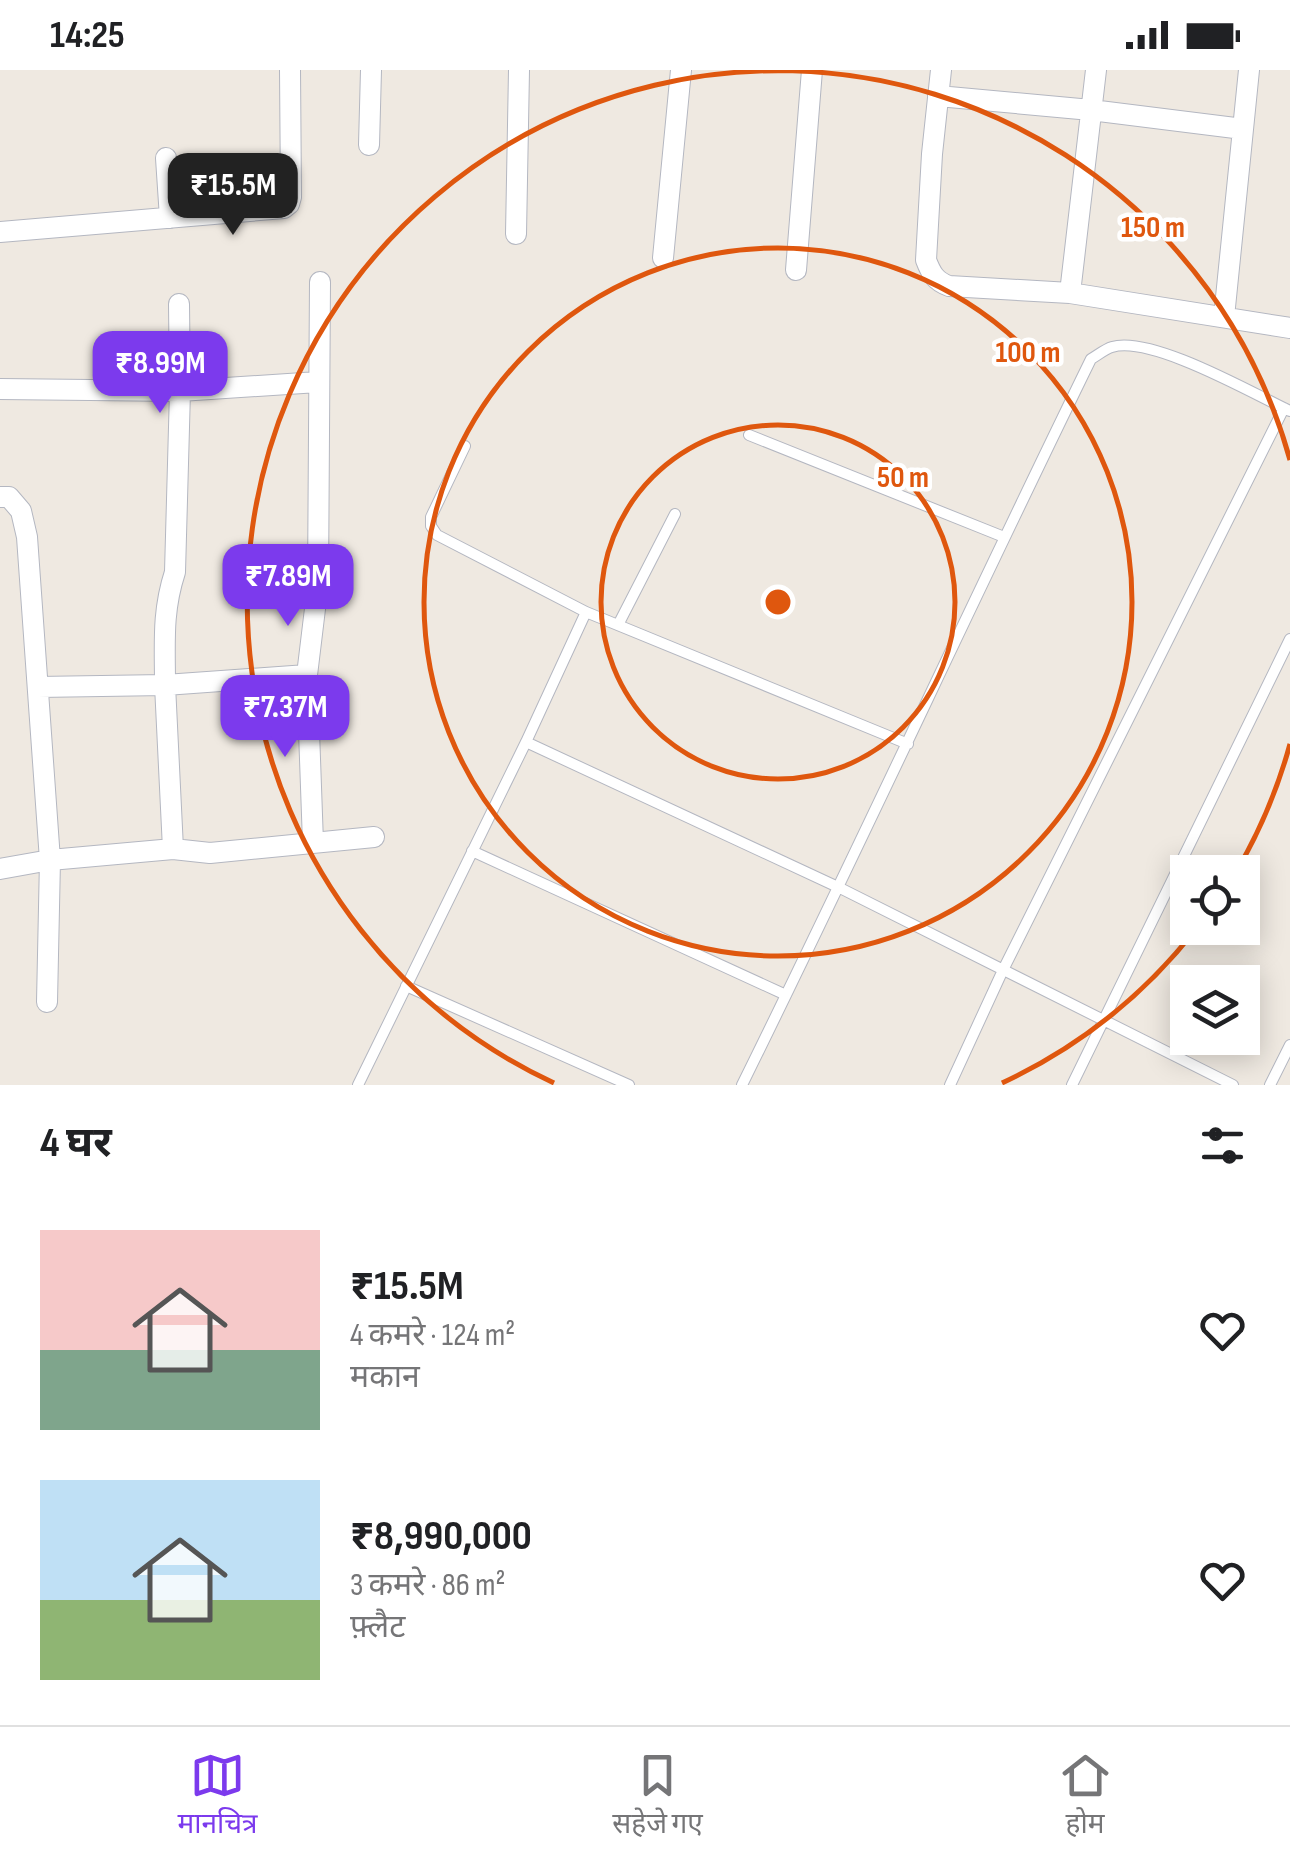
<!DOCTYPE html>
<html lang="hi">
<head>
<meta charset="utf-8">
<style>
	:root { --surface:#fff; --page:#f6f6f6; --text:#202124; --muted:#757577; --line:#e0e0e0; --accent:#7c3aed }
	body { margin:0; font-family:"Sofia Sans Condensed","Noto Sans Devanagari",sans-serif; background:var(--page); color:var(--text); height:100vh; display:flex; flex-direction:column; font-size:38px; white-space:nowrap }
	* { box-sizing:border-box; margin:0 }
	p { font-size:32px; color:var(--muted) }
	.icon { flex:none; width:55px; height:55px; fill:none; stroke:currentColor; stroke-width:2; stroke-linecap:round; stroke-linejoin:round }
	.map { position:relative; height:1015px; overflow:hidden }
	.panel { display:flex; flex-direction:column; background:var(--surface); flex:1 }
	.panel>* { flex:none }
	.tools { position:absolute; left:1170px; top:785px; display:grid; gap:20px }
	.tools a { display:grid; place-items:center; width:90px; height:90px; border-radius:0px; background:var(--surface); box-shadow:0 5px 25px #0003; font-size:50px }
	.price { position:absolute; translate:-50% -85px; padding:0 22px; border-radius:20px; background:var(--accent); color:#fff; font-size:32px; line-height:65px; filter:drop-shadow(0 2px 5px #0008) }
	.price::after { content:''; position:absolute; left:50%; top:60px; width:30px; height:22px; margin-left:-15px; background:inherit; clip-path:polygon(0 0,100% 0,50% 100%) }
	.price.current { background:#222; color:#fff }
	ul { padding:0; list-style:none }
	li { display:flex; align-items:center; gap:30px; height:250px; padding:0 40px }
	li span { display:grid; place-items:center; flex:none; width:280px; height:200px; border-radius:0px; color:#555 }
	li>.icon { margin-inline-start:auto }
	span .icon { width:120px; height:120px; fill:#fffc; stroke-width:1 }
	li b { font-size:42px }
	h2 { display:flex; justify-content:space-between; align-items:center; height:120px; padding:0 40px; font-size:42px }
	.status { display:flex; justify-content:space-between; align-items:center; height:70px; padding:0 50px; background:var(--surface); direction:ltr }
	.status svg { height:28px; fill:currentColor }
	.tabs { display:flex; justify-content:space-around; align-items:center; height:140px; border-top:2px solid var(--line); background:var(--surface); font-size:28px; color:var(--muted) }
	.tabs a { display:grid; justify-items:center; gap:5px }
	.tabs .current { color:var(--accent) }
	.map>svg:first-child { display:block }
	.lines { fill:none; stroke-linecap:round; stroke-linejoin:round }
	.service-casing { stroke:#b4b7c1; stroke-width:12 }
	.minor-casing { stroke:#b4b7c1; stroke-width:22 }
	.service { stroke:#fff; stroke-width:10 }
	.minor { stroke:#fff; stroke-width:20 }
	.ring { fill:none; stroke:#df570e; stroke-width:5 }
	.centre { fill:#df570e; stroke:#fff; stroke-width:5 }
	.ring-label { font-size:30px; text-anchor:middle; font-weight:bold; fill:#df570e; stroke:#fff; stroke-width:9; stroke-linejoin:round; paint-order:stroke }
</style>
</head>
<body>
<div class="status"><b>14:25</b><svg viewBox="0 0 49 12"><path d="M0 12V9h3v3zM5 12V6h3v6zM10 12V3h3v9zM15 12V0h3v12zM26 1h20v11H26zM47 4h2v5h-2z"/></svg></div>
<div class="map">
<svg width="1290" height="1015" viewBox="0 0 1290 1015">
	<rect width="100%" height="100%" fill="#efe9e1"/>
	<g class="lines">
		<g class="service-casing">
			<path id="service" d="M749,365l255,102
				M465,376l-34,71v9l6,9 149,77 322,132
				M618,555l57,-111
				M526,672l314,146 393,197
				M472,781l314,144
				M406,916l223,99
				M358,1015l168,-343 60,-130
				M742,1015c119,-241 231,-485 349,-726 7,-4 14,-10 21,-12 39,-12 140,46 178,64
				M950,1015l53,-115 281,-562
				M1072,1015l218,-446
				M1270,1015l20,-40"/>
		</g>
		<g class="minor-casing">
			<path id="minor" d="M941,0l-9,84 -6,106c5,13 9,21 23,26l121,7 220,35
				M938,26l153,14 152,19
				M369,75l2,-75
				M166,88l4,60
				M0,162l284,-24 5,-4 2,-7 -1,-127
				M516,164l3,-164
				M663,188l18,-188
				M796,200l16,-200
				M1070,223l26,-223
				M1224,247l25,-247
				M0,319l180,2 138,-9
				M0,427h9l12,14 6,26 23,323 -3,142
				M307,605l6,168
				M38,617l127,-2c0,-42 -3,-73 10,-113l5,-181 -1,-87
				M173,779l-8,-164 142,-10 11,-91 2,-302
				M0,799l50,-9 123,-11 37,4 164,-16"/>
		</g>
		<use href="#service" class="service"/>
		<use href="#minor" class="minor"/>
	</g>
	<g class="ring">
		<circle cx="778" cy="532" r="177"/>
		<circle cx="778" cy="532" r="354"/>
		<path d="M1290 674A531 531 0 0 1 1236 802M1196 859A531 531 0 0 1 1002 1013M554 1013A531 531 0 1 1 1290 390"/>
	</g>
	<circle cx="778" cy="532" r="15" class="centre"/>
	<g class="ring-label">
		<text x="1153" y="167">150 m</text>
		<text x="1028" y="292">100 m</text>
		<text x="903" y="417">50 m</text>
	</g>
</svg>
<div class="tools">
<a><svg class="icon" aria-label="locate" viewBox="0 0 24 24"><circle cx="12" cy="12" r="6"/><path d="M12 2v4M12 18v4M2 12h4M18 12h4"/></svg></a>
<a><svg class="icon" aria-label="layers" viewBox="0 0 24 24"><path d="M12 4l9 5-9 5-9-5zM3 14l9 5 9-5"/></svg></a>
</div>
<b class="price current" style="left:233px;top:168px">₹15.5M</b>
<b class="price" style="left:160px;top:346px">₹8.99M</b>
<b class="price" style="left:288px;top:559px">₹7.89M</b>
<b class="price" style="left:285px;top:690px">₹7.37M</b>
</div>
<section class="panel">
<h2>4 घर<svg class="icon" aria-label="filters" viewBox="0 0 24 24"><path d="M4 7h16M4 17h16"/><circle cx="9" cy="7" r="2"/><circle cx="15" cy="17" r="2"/></svg></h2>
<ul>
<li><span style="background:linear-gradient(#f6c9c9 60%,#7fa58c 0)"><svg class="icon" aria-label="home" viewBox="0 0 24 24"><path d="M3 11l9-7 9 7M6 9v11h12V9"/></svg></span><div><b>₹15.5M</b><p>4 कमरे · 124 m²</p><p>मकान</p></div><svg class="icon" aria-label="heart" viewBox="0 0 24 24"><path d="M12 20l-8-8c-3-5 5-10 8-4 3-6 11-1 8 4z"/></svg></li>
<li><span style="background:linear-gradient(#bfe0f5 60%,#8fb573 0)"><svg class="icon" aria-label="home" viewBox="0 0 24 24"><path d="M3 11l9-7 9 7M6 9v11h12V9"/></svg></span><div><b>₹8,990,000</b><p>3 कमरे · 86 m²</p><p>फ़्लैट</p></div><svg class="icon" aria-label="heart" viewBox="0 0 24 24"><path d="M12 20l-8-8c-3-5 5-10 8-4 3-6 11-1 8 4z"/></svg></li>
</ul>
</section>
<nav class="tabs">
<a class="current"><svg class="icon" aria-label="map" viewBox="0 0 24 24"><path d="M3 6l6-2 6 2 6-2v14l-6 2-6-2-6 2zM9 4v14M15 6v14"/></svg>मानचित्र</a>
<a><svg class="icon" aria-label="saved" viewBox="0 0 24 24"><path d="M7 4h10v16l-5-4-5 4z"/></svg>सहेजे गए</a>
<a><svg class="icon" aria-label="home" viewBox="0 0 24 24"><path d="M3 11l9-7 9 7M6 9v11h12V9"/></svg>होम</a>
</nav>
</body>
</html>
